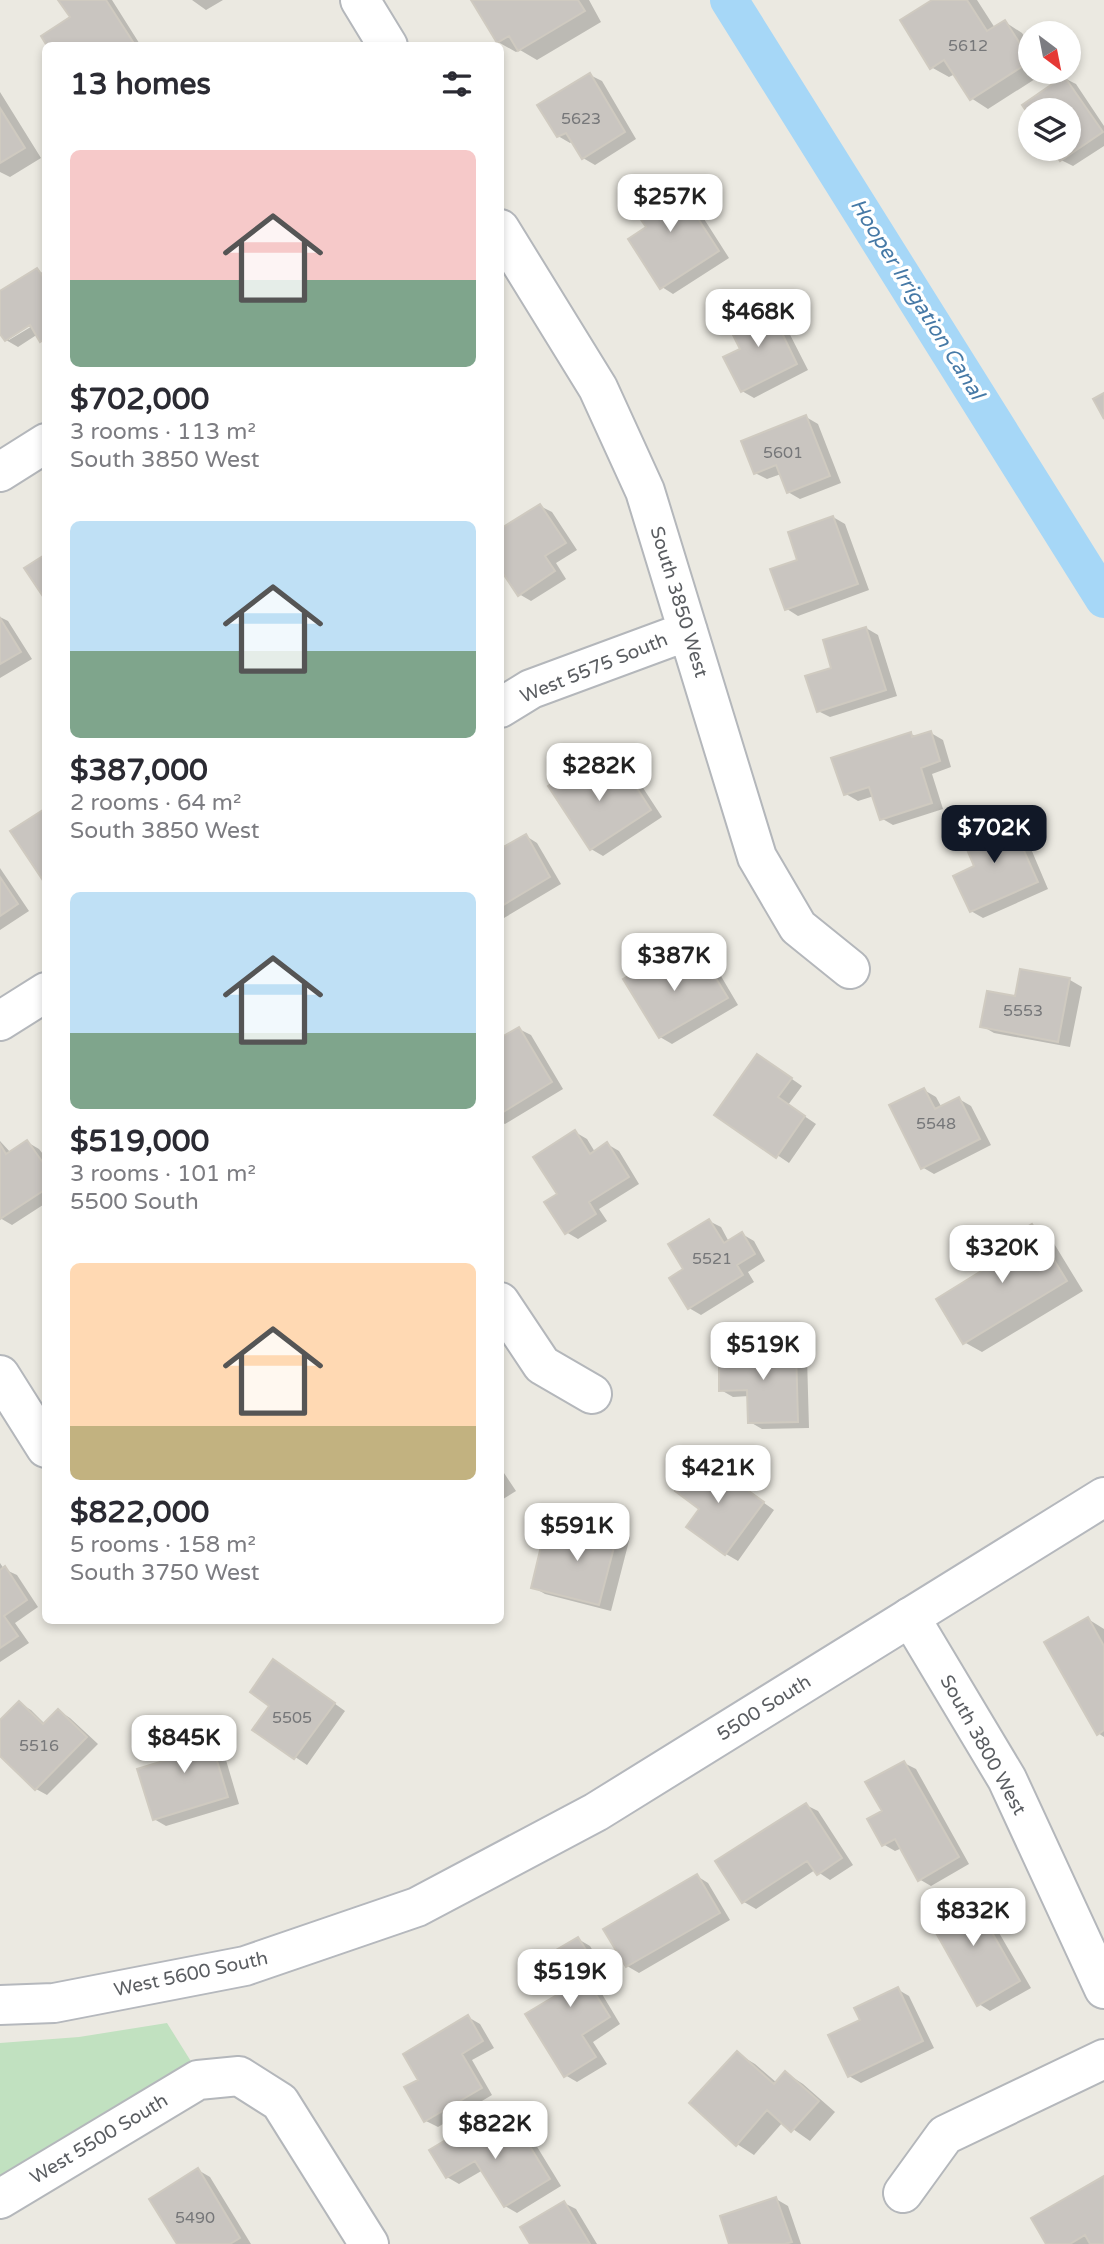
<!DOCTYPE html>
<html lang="en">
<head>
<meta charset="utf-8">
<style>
	:root { --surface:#fff; --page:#f2f2f3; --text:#2b2b33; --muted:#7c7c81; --accent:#111827 }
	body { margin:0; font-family:"Varela Round",sans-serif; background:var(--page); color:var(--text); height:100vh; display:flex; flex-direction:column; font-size:26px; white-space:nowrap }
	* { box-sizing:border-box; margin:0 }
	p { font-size:23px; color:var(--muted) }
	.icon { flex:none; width:38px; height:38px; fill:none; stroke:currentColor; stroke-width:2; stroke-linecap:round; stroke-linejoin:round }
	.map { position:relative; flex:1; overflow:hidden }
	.sheet { position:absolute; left:42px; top:42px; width:462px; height:1582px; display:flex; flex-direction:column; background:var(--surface); border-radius:10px; box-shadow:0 4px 10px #0003 }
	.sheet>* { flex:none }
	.needle { width:46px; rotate:148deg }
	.controls { position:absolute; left:1018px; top:21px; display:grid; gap:14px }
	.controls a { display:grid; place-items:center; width:63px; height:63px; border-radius:50%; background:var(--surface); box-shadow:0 4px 10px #0003; font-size:35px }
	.price { position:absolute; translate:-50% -60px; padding:0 16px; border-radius:14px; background:#fff; color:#222; font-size:23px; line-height:46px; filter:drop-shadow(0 2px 4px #0008) }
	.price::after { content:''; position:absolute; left:50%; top:42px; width:21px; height:16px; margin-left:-10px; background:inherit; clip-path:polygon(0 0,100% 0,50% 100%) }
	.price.active { background:var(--accent); color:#fff }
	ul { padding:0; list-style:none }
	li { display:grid; align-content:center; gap:14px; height:371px; padding:0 28px }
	li span { display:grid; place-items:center; height:217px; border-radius:10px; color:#555 }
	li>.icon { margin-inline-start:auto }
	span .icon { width:126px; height:126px; fill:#fffc; stroke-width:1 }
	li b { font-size:30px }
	h2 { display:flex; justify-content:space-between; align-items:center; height:84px; padding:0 28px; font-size:30px }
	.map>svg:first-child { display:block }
	.green { fill:#c1e1c0 }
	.shadow { fill:#0003; fill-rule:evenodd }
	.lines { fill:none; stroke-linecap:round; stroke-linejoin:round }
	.canal { stroke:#a6d7f7; stroke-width:38 }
	.building { fill:#c9c5c0; stroke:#cfcac0; stroke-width:2 }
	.minor-casing { stroke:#b4b7bb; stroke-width:42 }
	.secondary-casing { stroke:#b5b8bd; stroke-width:42 }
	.minor { stroke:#fff; stroke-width:38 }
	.secondary { stroke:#fff; stroke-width:38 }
	.labels { text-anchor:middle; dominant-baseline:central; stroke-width:7; stroke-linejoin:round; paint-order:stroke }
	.number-label { font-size:16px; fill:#767779 }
	.street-label { font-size:19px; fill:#5a5d61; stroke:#fff }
	.water-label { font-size:21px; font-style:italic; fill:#4679a6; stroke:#fff }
</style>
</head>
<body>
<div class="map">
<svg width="1104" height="2244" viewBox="0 0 1104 2244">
	<rect width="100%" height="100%" fill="#ebe9e1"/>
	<path class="green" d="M167,2023l25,40 -192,119v-139l79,-6z"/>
	<path class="shadow" d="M60,0h52l29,46h-92l23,-28z
		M192,0h31l-17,10z
		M473,0h116l12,22 -64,38 -17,-10 -4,2 -18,-10z
		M935,0h42l18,28 10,-6 17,11 9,13v26h15l-58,37 -17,-11 -16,-24 -6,3 -18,-10z
		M590,75l12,6 34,58 -41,26 -12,-7 -10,-17 -3,2 -12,-7z
		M1064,78l12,6 28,42v20l-31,20 -12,-6 -7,-11h15v-39h-38l-7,-5z
		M0,92l41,66 -31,19 -10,-5z
		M671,179l12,7 46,72 -56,36 -11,-7 -14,-60z
		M37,270l9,5v68l-8,-9 -20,13 -12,-7 -6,-10v-37zM37,319l2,3 -30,18v-4z
		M767,306l12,7 29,57 -54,28 -12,-7 1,-42z
		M806,417l12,7 23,59 -41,16 -12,-7 -7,-18 -14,5 -12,-6z
		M540,506l12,6 25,38 -21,13 10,16 -35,22 -12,-7z
		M833,517l12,7 24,66 -71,26 -11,-7 13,-48z
		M0,617l8,4 24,38 -32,19z
		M866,628l12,7 19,61 -67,21 -12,-6 16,-42z
		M931,733l12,7 8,27 -19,7 11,35 -50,16 -12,-7 -7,-22 -16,5 -12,-7 65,-60 6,3z
		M582,765l12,7 6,9 22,-14 12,7 28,43 -59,39 -12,-7 -41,-63z
		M1008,817l12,6 28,66 -65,29 -12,-7 6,-44z
		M526,836l11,7 24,41 -57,34 -4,-2v-77l6,9z
		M0,868l29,43 -29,19z
		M669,954l11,6 9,14 17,-10 12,7 20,34 -66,39 -12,-7z
		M1021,971l49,9 12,7 -12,60 -76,-14 -12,-7 34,-28z
		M519,1029l12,6 32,54 -58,35 -5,-2v-82z
		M769,1063l33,23 -14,19 28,19 -27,39 -72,-49z
		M924,1090l12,7 6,11 17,-9 12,7 20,39 -57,29 -12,-7z
		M575,1132l12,7 8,13 12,-8 12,7 20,33 -40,25 8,12 -29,18 -12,-7 -7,-37z
		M0,1141l11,12 16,-11 12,7 7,9v45l-34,22 -12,-7z
		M709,1221l12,6 8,15 13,-8 12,7 11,20 -17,11 6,10 -53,33 -12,-7 -3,-38z
		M1032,1227l18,10 33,54 -101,61 -18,-10 22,-71z
		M795,1350l12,7 2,71 -47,1 -12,-7 -1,-26 -16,1 -12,-7z
		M701,1458l73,52 -36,51 -12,-7 -25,-46z
		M500,1467l16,24 -16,10z
		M618,1530l12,7 -19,74 -66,-17 -12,-7 37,-41z
		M0,1563l4,6 13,6 21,32 -23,16 14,20 -29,19z
		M1088,1619l16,10v108l-6,-4z
		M285,1668l60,43 -38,54 -53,-36 18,-24z
		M19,1703l12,7 14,14 14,-13 11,7 28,26 -51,51 -11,-6 -36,-36v-30z
		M206,1726l12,7 21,71 -73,22 -12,-7 18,-59z
		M904,1763l12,6 53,95 -38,22 -12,-7 -17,-31 -7,3 -12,-7 1,-32z
		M806,1805l12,6 35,54 -23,15 -15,-10 -59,39 -12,-7z
		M697,1876l11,7 22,37 -91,53 -12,-7z
		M968,1893l12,7 51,88 -41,23 -11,-7z
		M578,1939l12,7 21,35 -12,8 21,35 -27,18 14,22 -30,18 -12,-7 2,-84z
		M897,1989l12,7 25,52 -73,35 -12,-7 13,-55z
		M468,2017l12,7 14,24 -22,12 20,35 -54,32 -12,-6 -6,-41z
		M738,2054l17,10 22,19 9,-10 17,11 32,28 -25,29 -27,-19 -29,33 -17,-11z
		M513,2121l12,6 36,59 -44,27 -12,-7 -22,-36 -24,14 -12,-7 18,-46 14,10z
		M198,2170l12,7 41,67h-71z
		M1104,2178v66h-56z
		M776,2199l12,7 13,38h-70z
		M564,2203l12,6 21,35h-65z"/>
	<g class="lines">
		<path class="canal" d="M729,0l375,599"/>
	</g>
	<path class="building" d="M58,0h48l29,45 -88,1 -6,-10 29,-19z
		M471,0h107l7,11 -67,40 -9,-15 -12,7z
		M932,0h35l20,31 18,-11 26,41 -61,39 -26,-40 -14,9 -30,-49z
		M590,73l35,59 -43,27 -16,-26 -9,4 -20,-32z
		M1064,76l39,56 -43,29 -8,-12h17v-39h-38v8l-9,-13z
		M0,108l25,40 -25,15z
		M671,177l48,74 -59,38 -32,-50 18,-12 -16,-23z
		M37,268l9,13v57l-6,4 -10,-17 -25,16 -5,-7v-43z
		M768,304l29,60 -56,28 -18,-35 17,-8 -12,-24z
		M1104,393v26l-11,-20z
		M806,415l24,61 -43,17 -11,-28 -22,9 -13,-33z
		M540,504l26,39 -21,13 10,15 -37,25 -18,-27v-40z
		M833,516l25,68 -73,26 -15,-41 27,-9 -9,-28z
		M46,554v47l-22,-33z
		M0,618l21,34 -21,12z
		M866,627l20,63 -69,22 -12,-36 26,-8 -8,-28z
		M931,731l9,30 -19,7 11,35 -52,17 -11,-33 -25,8 -13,-37 80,-26 1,5z
		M582,763l13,20 27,-18 29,45 -61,40 -42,-64z
		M46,808v77l-36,-54z
		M1008,815l30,67 -68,30 -17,-36 21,-10 -13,-31z
		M526,834l24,43 -50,30v-58z
		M0,877l18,27 -18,12z
		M669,952l14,23 23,-13 22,36 -69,40 -36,-59z
		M1020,969l50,9 -12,64 -78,-15 7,-36 28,5z
		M519,1027l33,55 -52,32v-76z
		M757,1054l35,24 -14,19 27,19 -29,42 -62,-43z
		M924,1088l11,21 24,-12 21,42 -59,30 -32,-64z
		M575,1130l15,24 17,-12 22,35 -40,25 7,12 -31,20 -21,-32 13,-8 -24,-37z
		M27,1140l19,27v22l-46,30v-75l6,10z
		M709,1219l15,24 18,-11 13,22 -18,11 6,10 -55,34 -19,-31 14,-9 -15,-25z
		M1032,1224l35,57 -104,63 -27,-45 47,-29 -7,-11z
		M796,1348l2,74 -50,1 -1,-33 -28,1v-40z
		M700,1456l64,46 -39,53 -39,-28 13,-18 -24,-18z
		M576,1518l43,10 -20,77 -68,-17 12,-50 26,6z
		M5,1566l22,34 -23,16 14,20 -18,12v-78z
		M1088,1617l16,29v84l-7,5 -53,-93z
		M273,1659l62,44 -41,56 -42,-29 17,-24 -19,-14z
		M19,1701l24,23 15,-15 29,28 -52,53 -35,-34v-36z
		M206,1724l22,73 -75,23 -16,-51 33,-10 -7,-23z
		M904,1761l55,96 -41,24 -23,-42 -13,7 -15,-27 15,-8 -17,-29z
		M806,1803l36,55 -25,17 -10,-14 -65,42 -27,-42z
		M697,1874l23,39 -94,54 -23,-38z
		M968,1891l52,90 -43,25 -51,-91z
		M578,1937l23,37 -13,8 22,35 -28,18 14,22 -32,20 -39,-63 40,-24 -21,-33z
		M898,1987l25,54 -75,36 -20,-42 32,-15 -6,-12z
		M468,2015l15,26 -21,13 20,34 -58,34 -20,-35 14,-7 -15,-26z
		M737,2051l37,33 11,-13 34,30 -28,31 -24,-22 -31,36 -47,-43z
		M513,2119l37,60 -46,28 -29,-46 -29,17 -17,-28 35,-21 9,14z
		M198,2168l42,70 -10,6h-53l-28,-45z
		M1104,2176v68h-14l-5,-9 -15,9h-24l-15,-26z
		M776,2197l16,45 -7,2h-56l-9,-28z
		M564,2201l26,43h-60l-10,-17z"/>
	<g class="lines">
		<g class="minor-casing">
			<path id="minor" d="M360,0l28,46
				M500,229l98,159 47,103 112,366 41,70 52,42
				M0,472l46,-29
				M500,708l31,-19 157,-58
				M0,1021l46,-29
				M500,1302l42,63 50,29
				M0,1375l46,73
				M910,1617l97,162 97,210
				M903,2193l42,-58 159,-76
				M0,2199l198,-119 41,-4 41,26 89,142"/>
		</g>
		<g class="secondary-casing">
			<path id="secondary" d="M0,2005l54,-2 191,-37 172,-59 179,-95 508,-315"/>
		</g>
		<use href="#minor" class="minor"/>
		<use href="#secondary" class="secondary"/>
	</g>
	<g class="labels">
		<g class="number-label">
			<text x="968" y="46">5612</text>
			<text x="581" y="119">5623</text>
			<text x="783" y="453">5601</text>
			<text x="1023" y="1011">5553</text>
			<text x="936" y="1124">5548</text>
			<text x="712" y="1259">5521</text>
			<text x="292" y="1718">5505</text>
			<text x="39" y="1746">5516</text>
			<text x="195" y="2218">5490</text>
		</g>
		<g class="street-label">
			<text transform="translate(679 602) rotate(73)">South 3850 West</text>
			<text transform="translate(594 668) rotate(-22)">West 5575 South</text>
			<text transform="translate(764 1708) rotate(-32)">5500 South</text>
			<text transform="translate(983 1745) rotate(61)">South 3800 West</text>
			<text transform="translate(191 1974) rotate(-12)">West 5600 South</text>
			<text transform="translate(99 2139) rotate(-31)">West 5500 South</text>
		</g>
		<g class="water-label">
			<text transform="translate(917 299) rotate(58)">Hooper Irrigation Canal</text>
		</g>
	</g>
</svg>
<div class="controls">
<a><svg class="needle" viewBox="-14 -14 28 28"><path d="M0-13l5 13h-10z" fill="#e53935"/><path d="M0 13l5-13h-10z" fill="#7c7c81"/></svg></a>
<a><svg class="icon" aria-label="layers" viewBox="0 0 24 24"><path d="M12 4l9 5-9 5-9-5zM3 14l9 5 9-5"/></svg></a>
</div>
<b class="price" style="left:670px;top:234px">$257K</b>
<b class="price" style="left:758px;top:349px">$468K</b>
<b class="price" style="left:599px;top:803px">$282K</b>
<b class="price active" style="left:994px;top:865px">$702K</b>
<b class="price" style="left:674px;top:993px">$387K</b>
<b class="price" style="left:1002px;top:1285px">$320K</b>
<b class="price" style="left:763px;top:1382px">$519K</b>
<b class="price" style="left:718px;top:1505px">$421K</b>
<b class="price" style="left:577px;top:1563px">$591K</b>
<b class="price" style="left:184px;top:1775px">$845K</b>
<b class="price" style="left:973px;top:1948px">$832K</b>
<b class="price" style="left:570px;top:2009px">$519K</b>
<b class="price" style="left:495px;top:2161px">$822K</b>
<section class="sheet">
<h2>13 homes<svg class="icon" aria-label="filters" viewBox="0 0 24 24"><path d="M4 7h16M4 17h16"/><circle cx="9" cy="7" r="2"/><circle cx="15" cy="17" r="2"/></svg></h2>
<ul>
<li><span style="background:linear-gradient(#f6c9c9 60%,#7fa58c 0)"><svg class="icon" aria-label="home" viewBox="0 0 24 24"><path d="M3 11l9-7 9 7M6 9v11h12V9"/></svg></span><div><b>$702,000</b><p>3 rooms · 113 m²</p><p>South 3850 West</p></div></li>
<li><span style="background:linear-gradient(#bfe0f5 60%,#7fa58c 0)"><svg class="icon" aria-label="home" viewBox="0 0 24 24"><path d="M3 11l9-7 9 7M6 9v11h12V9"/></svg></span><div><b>$387,000</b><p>2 rooms · 64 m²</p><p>South 3850 West</p></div></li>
<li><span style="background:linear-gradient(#bfe0f5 65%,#7fa58c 0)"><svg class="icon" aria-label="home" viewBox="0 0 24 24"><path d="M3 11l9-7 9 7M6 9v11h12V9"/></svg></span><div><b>$519,000</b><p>3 rooms · 101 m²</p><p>5500 South</p></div></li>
<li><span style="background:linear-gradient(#ffd9b3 75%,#c2b280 0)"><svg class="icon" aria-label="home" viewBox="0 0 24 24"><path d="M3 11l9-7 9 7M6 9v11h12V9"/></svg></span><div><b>$822,000</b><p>5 rooms · 158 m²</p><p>South 3750 West</p></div></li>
</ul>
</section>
</div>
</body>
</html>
